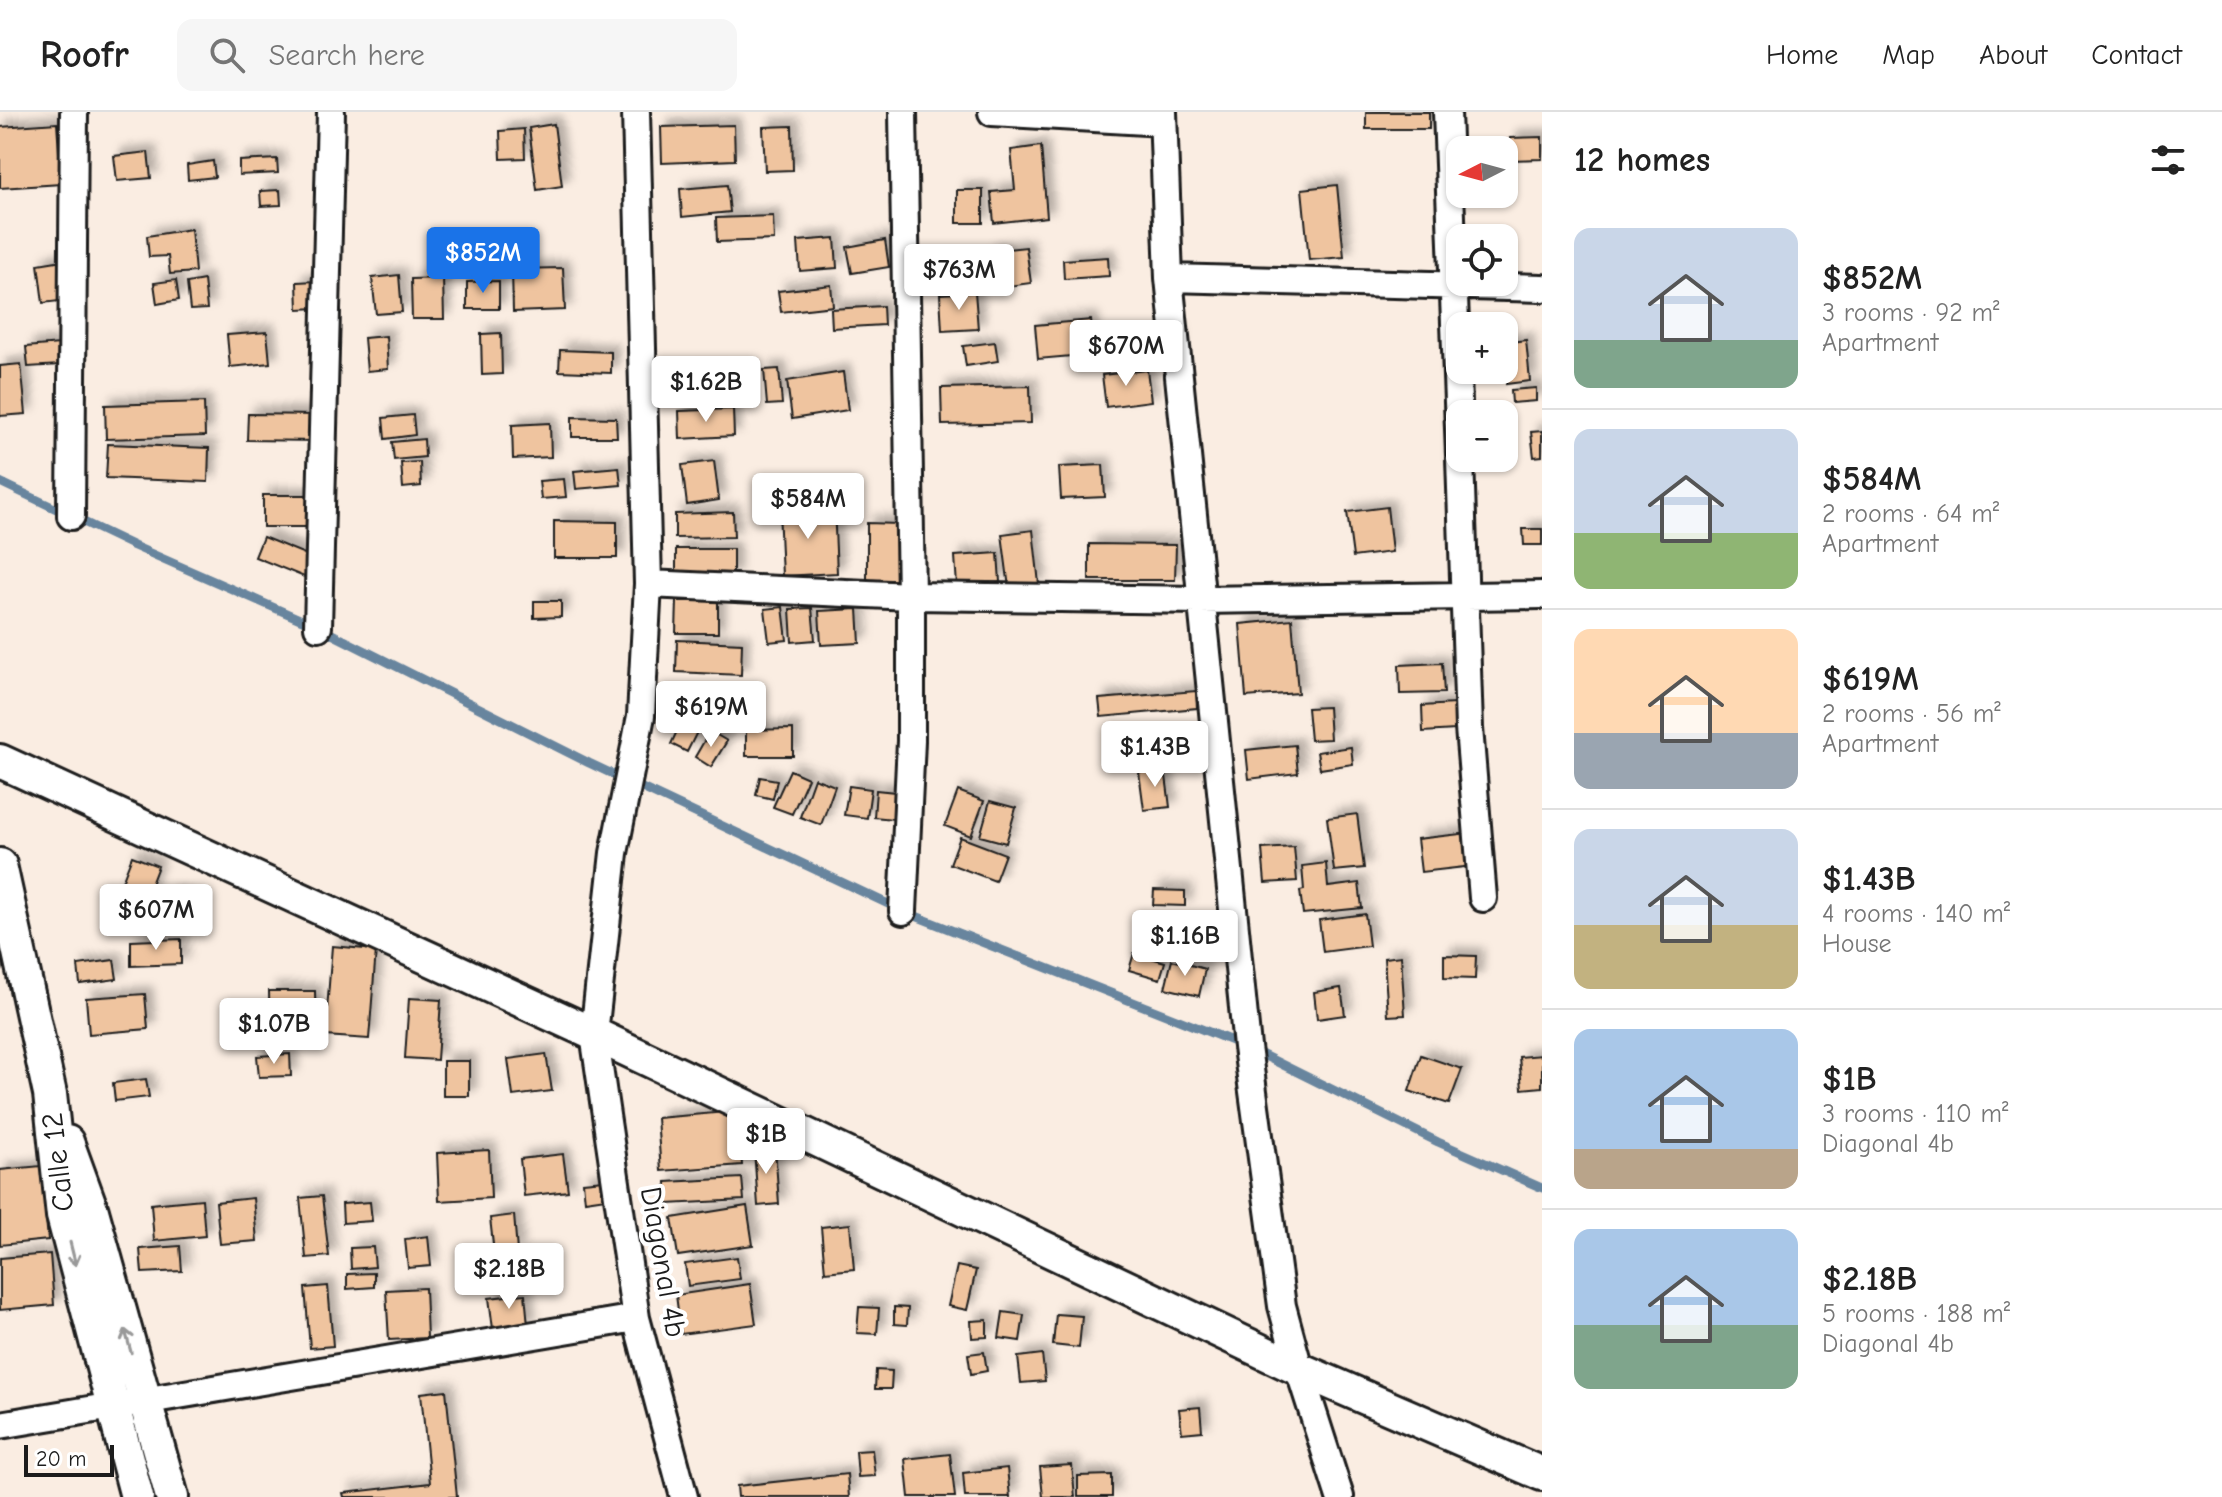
<!DOCTYPE html>
<html lang="en">
<head>
<meta charset="utf-8">
<style>
	:root { --surface:#fff; --page:#f6f6f6; --text:#222; --muted:#767676; --line:#e0e0e0; --accent:#1a73e8 }
	body { margin:0; font-family:"Comic Neue",sans-serif; background:var(--page); color:var(--text); height:100vh; display:flex; flex-direction:column; font-size:30px; white-space:nowrap }
	* { box-sizing:border-box; margin:0 }
	p { font-size:26px; color:var(--muted) }
	.icon { flex:none; width:44px; height:44px; fill:none; stroke:currentColor; stroke-width:2; stroke-linecap:round; stroke-linejoin:round }
	.map { position:relative; flex:1; overflow:hidden }
	.details { display:flex; flex-direction:column; background:var(--surface); width:680px }
	.details>* { flex:none }
	.needle { width:52px; rotate:264deg }
	.tools { position:absolute; left:1446px; top:24px; display:grid; gap:16px }
	.tools a { display:grid; place-items:center; width:72px; height:72px; border-radius:16px; background:var(--surface); box-shadow:0 2px 6px #0004; font-size:40px }
	.scale { position:absolute; left:24px; bottom:20px; width:90px; box-sizing:border-box; padding-left:8px; border:4px solid #1c1c1c; border-top:0; font-size:22px; line-height:28px; white-space:nowrap; color:#1c1c1c; -webkit-text-stroke:6px #fff; paint-order:stroke }
	.price { position:absolute; translate:-50% -68px; padding:0 18px; border-radius:8px; background:#fff; color:#222; font-size:26px; line-height:52px; filter:drop-shadow(0 2px 4px #0008) }
	.price::after { content:''; position:absolute; left:50%; top:48px; width:24px; height:18px; margin-left:-12px; background:inherit; clip-path:polygon(0 0,100% 0,50% 100%) }
	.price.selected { background:var(--accent); color:#fff }
	ul { padding:0; list-style:none }
	li { display:flex; align-items:center; gap:24px; height:200px; padding:0 32px }
	li+li { border-top:2px solid var(--line) }
	li span { display:grid; place-items:center; flex:none; width:224px; height:160px; border-radius:16px; color:#555 }
	li>.icon { margin-inline-start:auto }
	span .icon { width:96px; height:96px; fill:#fffc; stroke-width:1 }
	li b { font-size:34px }
	h2 { display:flex; justify-content:space-between; align-items:center; height:96px; padding:0 32px; font-size:34px }
	header { display:flex; align-items:center; gap:48px; box-sizing:border-box; height:112px; padding:0 40px; background:var(--surface); border-bottom:2px solid var(--line) }
	header strong { font-size:38px }
	nav { display:flex; gap:44px; margin-inline-start:auto; font-size:28px }
	.search { width:560px; height:72px; background:var(--page); display:flex; align-items:center; gap:20px; box-sizing:border-box; padding:0 28px; border-radius:16px; color:var(--muted); font-size:30px }
	main { display:flex; flex:1; min-height:0 }
	.map>svg:first-child { display:block }
	.lines { fill:none; stroke-linecap:round; stroke-linejoin:round }
	.stream { stroke:#67859e; stroke-width:9 }
	.building { fill:#efc49f; stroke:#1c1c1c; stroke-width:2; filter:url(#shadow) }
	.minor-casing { stroke:#1c1c1c; stroke-width:32 }
	.tertiary-casing { stroke:#1c1c1c; stroke-width:38 }
	.minor { stroke:#fff; stroke-width:26 }
	.tertiary { stroke:#fff; stroke-width:32 }
	.oneway { stroke:#999 }
	.labels { text-anchor:middle; dominant-baseline:central; stroke-width:8; stroke-linejoin:round; paint-order:stroke }
	.street-label { font-size:30px; fill:#1c1c1c; stroke:#fff }
</style>
</head>
<body>
<header>
<strong>Roofr</strong>
<div class="search"><svg class="icon" aria-label="search" viewBox="0 0 24 24"><circle cx="10" cy="10" r="6"/><path d="M15 15l6 6"/></svg>Search here</div>
<nav><a>Home</a><a>Map</a><a>About</a><a>Contact</a></nav>
</header>
<main>
<div class="map">
<svg width="1542" height="1385" viewBox="0 0 1542 1385">
	<defs>
		<filter id="shadow"><feDropShadow dx="7" dy="-7" stdDeviation="4" flood-color="#0004"/></filter>
	</defs>
	<rect width="100%" height="100%" fill="#faede2"/>
	<filter id="ink" filterUnits="userSpaceOnUse"><feTurbulence type="fractalNoise" baseFrequency=".0125" numOctaves="2"/><feDisplacementMap in="SourceGraphic" scale="16" xChannelSelector="R" yChannelSelector="G"/><feConvolveMatrix kernelMatrix="1 2 1 2 8 2 1 2 1" color-interpolation-filters="sRGB"/></filter>
	<g filter="url(#ink)">
		<g class="lines">
			<path class="stream" d="M0,370l134,64 184,81 271,136 314,148 344,136 191,95 104,46"/>
		</g>
		<path class="building" d="M1366,0h63v17h-63z
			M57,11l4,61 -61,4v-61z
			M554,12l8,62 -25,4 -8,-62z
			M734,13l1,35 -73,3 -1,-36z
			M792,14l1,44 -28,1 -2,-44z
			M524,17l1,29 -24,1 -1,-28z
			M1542,25v22l-31,1 -1,-22z
			M1041,34l6,71 -53,6 -3,-31 24,-2 -4,-40z
			M148,40l3,26 -34,3 -3,-25z
			M277,47l1,14 -39,2v-14z
			M213,49l2,16 -27,3 -1,-15z
			M727,73l3,27 -48,5 -2,-28z
			M1337,73l7,72 -35,3 -7,-71z
			M280,78l1,15 -20,1 -1,-15z
			M957,78h26v33h-26z
			M773,104l1,24 -57,2 -1,-24z
			M191,117l4,43 -25,2 -2,-18 -19,1 -2,-21z
			M835,126l2,30 -37,3 -2,-30z
			M885,128l4,27 -37,6 -5,-26z
			M1026,135l5,36 -37,5 -5,-37z
			M1108,145l1,19 -45,3 -1,-19z
			M63,148l5,40 -25,3 -5,-39z
			M563,156l2,42 -52,2 -1,-43z
			M981,160l2,18 -22,2 -2,-18z
			M399,163l3,37 -26,2 -4,-36z
			M443,166l1,41h-32l-1,-40z
			M176,168l3,20 -22,4 -3,-21z
			M204,168l3,29 -17,1 -3,-27z
			M316,169l2,27 -20,1 -1,-27z
			M499,169v28h-32v-27z
			M831,173l2,21 -52,6 -3,-21z
			M975,180l3,37 -36,2 -2,-37z
			M883,194l1,19 -52,3 -1,-19z
			M1091,208l3,34 -56,5 -3,-34z
			M267,220l3,31 -40,4 -3,-32z
			M501,221l1,41 -20,1 -1,-41z
			M386,224l2,33 -21,2 -3,-33z
			M1526,228l4,41 -24,3 -2,-41z
			M995,230l3,19 -32,5 -3,-20z
			M59,232l1,21 -32,2 -2,-20z
			M560,238l51,2v21l-52,-2z
			M21,252l5,50 -26,2v-50z
			M779,257l3,35 -15,1 -3,-35z
			M1147,258l4,31 -45,6 -4,-32z
			M717,260l1,24 -46,3 -1,-25z
			M843,260l5,38 -56,9 -5,-38z
			M1030,274l1,37 -89,2 -1,-37z
			M1536,276v13l-24,2 -1,-13z
			M204,290l1,34 -99,3 -1,-34z
			M733,297l1,27 -54,3 -1,-28z
			M248,302l70,1v26l-71,-1z
			M413,303l2,20 -30,4 -2,-21z
			M572,305l44,1 1,19h-45z
			M550,311l1,34 -38,2 -1,-34z
			M1542,319v25l-8,1 -3,-25z
			M424,327l1,18 -31,3 -2,-18z
			M108,332l101,4 -1,34 -102,-4z
			M714,349l5,39 -32,5 -5,-40z
			M420,350l1,24 -18,2 -2,-25z
			M1103,353l2,32 -44,2 -2,-32z
			M619,355l2,18 -45,4 -2,-18z
			M564,367l2,18 -25,2 -2,-18z
			M263,383h50v32h-50z
			M834,394l3,67 -55,3 -3,-67z
			M1387,395l5,45 -39,5 -6,-45z
			M733,400l1,25 -59,1v-24z
			M554,409l63,1v36h-63z
			M867,411l32,1 -1,56h-31z
			M1523,417h19v16h-18z
			M1033,418l6,54 -30,4 -7,-54z
			M263,425l54,22 -8,20 -54,-22z
			M1089,432l87,1 -1,35h-86z
			M676,437h57v28h-57z
			M998,441l2,29 -43,4 -2,-30z
			M534,489h27v16l-27,1z
			M677,489h41v32h-42z
			M783,495l4,33 -18,2 -4,-33z
			M812,496l3,32 -23,2 -2,-33z
			M858,497l2,34 -39,2 -2,-34z
			M1292,507l6,74 -52,4 -6,-73z
			M677,528l65,3 -1,32 -65,-3z
			M1442,551l2,30 -44,1 -1,-29z
			M1196,579l1,17 -96,9 -2,-18z
			M1454,592l1,26 -32,2 -1,-26z
			M1328,595l2,32 -20,1 -3,-32z
			M683,606l17,8 -13,26 -16,-8z
			M793,617v27h-47v-26z
			M710,619l17,10 -16,26 -16,-10z
			M1295,633l3,28 -49,6 -3,-29z
			M1351,635l2,17 -33,5 -3,-17z
			M1165,656l5,39 -26,3 -5,-38z
			M790,658l18,8 -16,36 -19,-7z
			M760,665l17,3 -4,19 -17,-4z
			M814,666l21,8 -14,39 -21,-8z
			M849,674l22,3 -4,29 -23,-3z
			M876,678l19,2 -2,27 -19,-2z
			M958,679l26,10 -13,35 -26,-10z
			M990,689l26,7 -10,35 -26,-7z
			M1357,702l7,54 -30,3 -7,-53z
			M1469,721l4,33 -52,6 -4,-33z
			M960,725l45,17 -10,27 -45,-17z
			M1294,735l3,34 -32,2 -3,-34z
			M132,744l26,10 -21,55 -26,-11z
			M1326,751l2,24 31,-4 3,25 -59,6 -3,-23 4,-1 -2,-24z
			M1154,778l31,1v15l-32,-1z
			M170,782l20,8 -9,25 -21,-9z
			M1365,802l4,32 -46,6 -4,-32z
			M181,827v25l-50,2v-25z
			M332,834l44,4 -7,89 -44,-3z
			M1134,841l31,9 -5,17 -31,-9z
			M1444,843l32,1 -1,23 -31,-1z
			M1401,844l4,59 -17,1 -4,-58z
			M114,848l3,19 -37,5 -2,-19z
			M1172,848l33,9 -6,27 -34,-8z
			M1341,876l4,27 -28,4 -3,-27z
			M269,879h46l1,49h-46z
			M145,882l3,35 -59,5 -3,-36z
			M409,886l32,2 -4,60 -32,-2z
			M290,942l1,22 -32,1 -2,-21z
			M546,942l6,37 -39,5 -5,-37z
			M1421,943l41,14 -13,35 -40,-13z
			M1542,943v32l-20,2 -3,-32z
			M443,949h26v35h-26z
			M146,967l3,18 -34,4 -2,-18z
			M738,999l4,54 -81,6 -4,-53z
			M775,1035l4,57 -21,2 -4,-57z
			M489,1038l2,48 -52,3 -2,-48z
			M563,1042l5,37 -44,5 -4,-37z
			M41,1054l7,74 -48,5v-75z
			M742,1066l2,22 -77,4 -1,-22z
			M604,1068l2,18 -21,3 -2,-19z
			M322,1084l7,60 -23,2 -6,-60z
			M253,1086l4,43 -37,3 -4,-42z
			M202,1087l3,37 -51,5 -3,-37z
			M370,1090l2,19 -29,2 -1,-19z
			M747,1094l6,39 -75,11 -6,-38z
			M514,1103l3,36 -23,2 -4,-35z
			M850,1112l4,45 -29,3 -4,-45z
			M428,1124l3,30 -23,2 -3,-29z
			M180,1134l2,25 -40,2 -2,-24z
			M373,1135l2,20 -24,2 -1,-21z
			M50,1142l4,51 -54,5v-52z
			M737,1145l3,22 -52,7 -3,-22z
			M957,1154l19,4 -9,40 -19,-4z
			M374,1161v14l-27,2v-15z
			M750,1172l6,40 -75,10 -5,-39z
			M328,1174l5,60 -23,2 -5,-60z
			M425,1176l2,50 -38,2 -3,-50z
			M525,1182l3,31 -35,4 -4,-31z
			M859,1195l20,1 -2,26 -20,-1z
			M894,1195l14,1 -1,17 -13,-1z
			M1003,1200l21,3 -4,26 -21,-3z
			M1056,1202l26,2 -3,32 -26,-3z
			M987,1208v17l-15,1 -1,-17z
			M984,1240l3,19 -16,3 -3,-20z
			M1042,1242l3,27 -24,2 -3,-26z
			M876,1258l16,1 -1,18h-16z
			M446,1278l11,107h-113l-1,-4 87,-10 -9,-90z
			M1200,1295l2,24 -20,2 -3,-24z
			M872,1338l3,26 -17,1 -2,-26z
			M950,1342l5,43h-46l-4,-38z
			M1072,1353l3,32h-32l-3,-30z
			M1007,1356l3,29h-45l-2,-24z
			M847,1362l2,23h-111l-1,-11z
			M1112,1363v22h-34v-21z"/>
		<g class="lines">
			<g class="minor-casing">
				<path id="minor" d="M636,0l12,472 -7,132 -27,137 -20,181 42,284 48,179
					M903,0l8,484v145l-8,170
					M992,0l171,10
					M1163,0l6,166 78,769 35,259 17,63 41,128
					M1447,0l13,343
					M1169,166l373,10
					M1460,346l9,270 14,170
					M71,404l3,-404
					M648,472l263,12 290,4 341,-5
					M318,515l13,-515
					M0,1313l636,-107"/>
			</g>
			<g class="tertiary-casing">
				<path id="tertiary" d="M0,649l594,273 705,335 243,105
					M0,753l50,229 13,122 74,281
					M67,1030l25,69 80,286"/>
			</g>
			<use href="#minor" class="minor"/>
			<use href="#tertiary" class="tertiary"/>
		</g>
		<defs><path id="oneway-shaft" d="M-6 0H5M1.5-3L5.5 0L1.5 3" fill="none" stroke-width="1.6" stroke-linecap="round" stroke-linejoin="round" transform="scale(2)"/></defs>
		<g class="oneway">
			<use href="#oneway-shaft" transform="translate(73 1142) rotate(76)"/>
			<use href="#oneway-shaft" transform="translate(128 1229) rotate(-105)"/>
		</g>
	</g>
	<g class="labels">
		<g class="street-label">
			<text transform="translate(58 1050) rotate(-97)">Calle 12</text>
			<text transform="translate(663 1150) rotate(80)">Diagonal 4b</text>
		</g>
	</g>
</svg>
<div class="tools">
<a><svg class="needle" viewBox="-14 -14 28 28"><path d="M0-13l5 13h-10z" fill="#e53935"/><path d="M0 13l5-13h-10z" fill="#767676"/></svg></a>
<a><svg class="icon" aria-label="locate" viewBox="0 0 24 24"><circle cx="12" cy="12" r="6"/><path d="M12 2v4M12 18v4M2 12h4M18 12h4"/></svg></a>
<a>+</a>
<a>−</a>
</div>
<div class="scale">20 m</div>
<b class="price selected" style="left:483px;top:183px">$852M</b>
<b class="price" style="left:959px;top:200px">$763M</b>
<b class="price" style="left:1126px;top:276px">$670M</b>
<b class="price" style="left:706px;top:312px">$1.62B</b>
<b class="price" style="left:808px;top:429px">$584M</b>
<b class="price" style="left:711px;top:637px">$619M</b>
<b class="price" style="left:1155px;top:677px">$1.43B</b>
<b class="price" style="left:156px;top:840px">$607M</b>
<b class="price" style="left:1185px;top:866px">$1.16B</b>
<b class="price" style="left:274px;top:954px">$1.07B</b>
<b class="price" style="left:766px;top:1064px">$1B</b>
<b class="price" style="left:509px;top:1199px">$2.18B</b>
</div>
<section class="details">
<h2>12 homes<svg class="icon" aria-label="filters" viewBox="0 0 24 24"><path d="M4 7h16M4 17h16"/><circle cx="9" cy="7" r="2"/><circle cx="15" cy="17" r="2"/></svg></h2>
<ul>
<li><span style="background:linear-gradient(#c9d6e8 70%,#7fa58c 0)"><svg class="icon" aria-label="home" viewBox="0 0 24 24"><path d="M3 11l9-7 9 7M6 9v11h12V9"/></svg></span><div><b>$852M</b><p>3 rooms · 92 m²</p><p>Apartment</p></div></li>
<li><span style="background:linear-gradient(#c9d6e8 65%,#8fb573 0)"><svg class="icon" aria-label="home" viewBox="0 0 24 24"><path d="M3 11l9-7 9 7M6 9v11h12V9"/></svg></span><div><b>$584M</b><p>2 rooms · 64 m²</p><p>Apartment</p></div></li>
<li><span style="background:linear-gradient(#ffd9b3 65%,#9aa5b1 0)"><svg class="icon" aria-label="home" viewBox="0 0 24 24"><path d="M3 11l9-7 9 7M6 9v11h12V9"/></svg></span><div><b>$619M</b><p>2 rooms · 56 m²</p><p>Apartment</p></div></li>
<li><span style="background:linear-gradient(#c9d6e8 60%,#c2b280 0)"><svg class="icon" aria-label="home" viewBox="0 0 24 24"><path d="M3 11l9-7 9 7M6 9v11h12V9"/></svg></span><div><b>$1.43B</b><p>4 rooms · 140 m²</p><p>House</p></div></li>
<li><span style="background:linear-gradient(#a9c7e8 75%,#b9a48a 0)"><svg class="icon" aria-label="home" viewBox="0 0 24 24"><path d="M3 11l9-7 9 7M6 9v11h12V9"/></svg></span><div><b>$1B</b><p>3 rooms · 110 m²</p><p>Diagonal 4b</p></div></li>
<li><span style="background:linear-gradient(#a9c7e8 60%,#7fa58c 0)"><svg class="icon" aria-label="home" viewBox="0 0 24 24"><path d="M3 11l9-7 9 7M6 9v11h12V9"/></svg></span><div><b>$2.18B</b><p>5 rooms · 188 m²</p><p>Diagonal 4b</p></div></li>
</ul>
</section>
</main>
</body>
</html>
